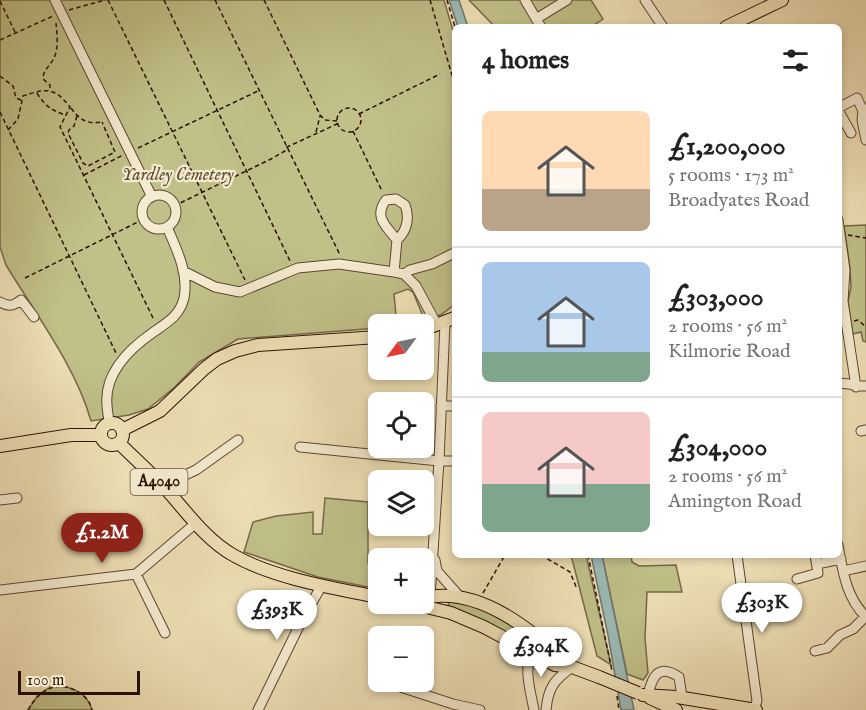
<!DOCTYPE html>
<html lang="en">
<head>
<meta charset="utf-8">
<style>
	:root { --surface:#fff; --page:#f2f2f2; --text:#222; --muted:#767676; --line:#e0e0e0; --accent:#8f2418 }
	body { margin:0; font-family:"IM FELL English",serif; background:var(--page); color:var(--text); height:100vh; display:flex; flex-direction:column; font-size:22px; white-space:nowrap }
	* { box-sizing:border-box; margin:0 }
	p { font-size:20px; color:var(--muted) }
	.icon { flex:none; width:33px; height:33px; fill:none; stroke:currentColor; stroke-width:2; stroke-linecap:round; stroke-linejoin:round }
	.map { position:relative; flex:1; overflow:hidden }
	.sheet { position:absolute; left:452px; top:24px; width:390px; height:534px; display:flex; flex-direction:column; background:var(--surface); border-radius:9px; box-shadow:0 3px 9px #0003 }
	.sheet>* { flex:none }
	.needle { width:39px; rotate:237deg }
	.tools { position:absolute; left:368px; top:314px; display:grid; gap:12px }
	.tools a { display:grid; place-items:center; width:66px; height:66px; border-radius:9px; background:var(--surface); box-shadow:0 3px 9px #0003; font-size:30px }
	.scale { position:absolute; left:18px; bottom:15px; width:122px; box-sizing:border-box; padding-left:6px; border:3px solid #2c1205; border-top:0; font-size:16px; line-height:21px; white-space:nowrap; color:#2c1205; -webkit-text-stroke:4px #f5ebd0; paint-order:stroke }
	.price { position:absolute; translate:-50% -51px; padding:0 14px; border-radius:21px; background:#fff; color:#222; font-size:20px; line-height:39px; filter:drop-shadow(0 2px 3px #0008) }
	.price::after { content:''; position:absolute; left:50%; top:36px; width:18px; height:14px; margin-left:-9px; background:inherit; clip-path:polygon(0 0,100% 0,50% 100%) }
	.price.on { background:var(--accent); color:#fff }
	ul { padding:0; list-style:none }
	li { display:flex; align-items:center; gap:18px; height:150px; padding:0 30px }
	li+li { border-top:2px solid var(--line) }
	li span { display:grid; place-items:center; flex:none; width:168px; height:120px; border-radius:9px; color:#555 }
	li>.icon { margin-inline-start:auto }
	span .icon { width:72px; height:72px; fill:#fffc; stroke-width:1 }
	li b { font-size:26px }
	h2 { display:flex; justify-content:space-between; align-items:center; height:72px; padding:0 30px; font-size:26px }
	.map>svg:first-child { display:block }
	.green { fill:#c1c089; stroke:#766947; stroke-width:1.5 }
	.water { fill:#9cbbb7; stroke:#6f7770; stroke-width:1.5 }
	.lines { fill:none; stroke-linecap:round; stroke-linejoin:round }
	.minor-casing { stroke:#5d4631; stroke-width:11 }
	.major-casing { stroke:#2c1205; stroke-width:14 }
	.path { stroke:#2c1205; stroke-width:1.5; stroke-dasharray:4.5 3; stroke-linecap:butt }
	.minor { stroke:#f5ebd0; stroke-width:9 }
	.major { stroke:#efe0b6; stroke-width:12 }
	.major-bridge-casing { stroke:#2c1205; stroke-width:14; stroke-linecap:butt }
	.major-bridge { stroke:#efe0b6; stroke-width:12 }
	.labels { text-anchor:middle; dominant-baseline:central; stroke-width:4.5; stroke-linejoin:round; paint-order:stroke }
	.shield { fill:#f5ebd0; stroke:#685342; stroke-width:1.5 }
	.shield-label { font-size:16px; font-weight:bold; fill:#2c1205 }
	.park-label { font-size:18px; font-style:italic; fill:#604f33; stroke:#f5ebd0 }
</style>
</head>
<body>
<div class="map">
<svg width="866" height="710" viewBox="0 0 866 710">
	<rect width="100%" height="100%" fill="#efe0b6"/>
	<filter id="stains"><feTurbulence type="fractalNoise" baseFrequency=".00333" numOctaves="4"/><feColorMatrix values="0 0 0 0 .2 0 0 0 0 .09 0 0 0 0 .02 0 0 0 .5 -.17"/></filter>
	<radialGradient id="worn" r=".72"><stop offset=".6" stop-color="#630" stop-opacity="0"/><stop offset="1" stop-color="#630" stop-opacity=".3"/></radialGradient>
	<path class="green" d="M0,0h444l10,34v271l-12,9 -17,7 -12,-29 -5,-3 -14,5 2,22h5l2,8h-25v4l-140,11 -39,23 -24,25 -27,22 -19,6 -38,6c-15,-54 -56,-108 -85,-156l-6,-18z
		M469,0h122l12,19 -12,8h-96z
		M866,225v117l-3,-1 -2,-9 -8,2 -5,-32 3,-15 -1,-19 -6,-42z
		M325,498l43,4v61l10,1v25l-60,-12 -74,-25 9,-30 23,-6 37,-4v22h9z
		M571,555h15l25,110 -14,-9z
		M602,555h29l1,7 7,4 37,-1 6,27h-35l-2,46 3,35 -5,7 -16,-6z
		M449,602c30,1 58,15 79,36v3l-4,2 -76,-38z
		M52,686c18,-1 35,6 40,24h-64l10,-15z"/>
	<path class="water" d="M449,0h10l9,27h-10z
		M591,555h11l32,155h-13l-13,-75z"/>
	<g class="lines">
		<g class="minor-casing">
			<path id="minor" d="M55,0l97,197
				M525,0l16,27
				M645,0l18,27
				M536,19l31,-19
				M838,108l19,-10 6,13
				M866,109l-3,2 -1,9 4,20
				M838,110l13,23
				M142 212a17 17 0 1 1 34 0a17 17 0 1 1-34 0Z
				M838,220l7,50 -2,31 13,86
				M183,271l32,16 25,5 58,-24 41,-4 55,8 10,2 12,12 21,39
				M394,272l3,-32c-10,-13 -24,-23 -11,-40l10,-1 9,6c5,13 2,26 -8,35
				M404,274l6,-4 22,-6 22,-11
				M0,302c9,5 13,4 21,-2l13,17
				M838,384c11,-2 17,3 28,2
				M441,406h13
				M109,424c0,-7 -2,-13 -2,-19 -3,-32 23,-57 48,-74 13,-9 25,-16 29,-33 5,-25 -8,-50 -17,-71
				M861,431l5,-1
				M300,447l139,14h15
				M167,490l14,-13 15,-7 42,-30
				M0,500l17,-2
				M838,545c5,27 8,52 28,72
				M737,555l20,146 -3,8
				M435,560l2,11 23,26
				M817,564l24,-5
				M843,571l23,-5
				M136,574l29,59
				M797,579l21,-6 -3,-18
				M0,590l136,-16 60,-51
				M430,597l9,-136 6,-138
				M815,651l12,-3 13,-13 13,-6 12,-12
				M532,653c-9,14 -1,41 2,57
				M382,681l71,23 27,6
				M648,695c4,-18 10,-32 31,-18l3,20
				M258,710l43,-88 21,-37
				M546,710c2,-22 8,-30 26,-43"/>
		</g>
		<g class="major-casing">
			<path id="major" d="M726,27l56,-27
				M423,330l31,-12
				M101 434a11 11 0 1 1 22 0a11 11 0 1 1-22 0Z
				M122,430l38,-19 44,-42 13,-10 18,-8 23,-6 120,-8
				M119,443c15,15 31,29 46,45 21,23 41,52 68,67 40,23 100,33 145,42
				M0,446l71,-11h30
				M423,598c56,-13 110,33 149,69
				M410,603l41,10 33,14 71,38 17,2 27,10
				M643,695l34,2 79,13
				M650,698l26,12"/>
		</g>
		<path class="path" d="M108,0l137,280
			M164,0l126,261
			M215,0l125,255
			M264,0l56,115 5,5 12,1
			M430,0l24,82
			M447,0l8,27
			M0,1l15,31
			M69,10l36,-10
			M0,40l53,-24
			M0,76l13,10 3,12 5,2
			M50,88v-3l-7,-6c0,-9 7,-13 11,-21 5,-11 3,-24 2,-35
			M37,93c8,13 14,17 28,22
			M71,108c8,11 16,17 31,14
			M337 120a12 12 0 1 1 24 0a12 12 0 1 1-24 0Z
			M0,112l116,241
			M359,114l81,-40
			M77,116l-3,10 -5,4 -1,3 15,30 5,3 27,-14 -13,-30
			M8,130l10,-11 5,-23c24,-8 31,-9 47,11l-10,20 94,193
			M353,131l29,60
			M316,132l4,-16
			M138,148l120,-57
			M84,175l39,-20
			M174,206l97,-47 14,-8 2,-4 50,-23
			M848,235l18,3
			M25,278l119,-59
			M854,321l4,-1 8,7
			M541,555l29,17 7,17
			M588,555l24,116
			M483,593l22,-38
			M617,696l2,14
			M28,710c11,-20 29,-31 50,-18 8,5 12,9 14,18"/>
		<use href="#minor" class="minor"/>
		<use href="#major" class="major"/>
		<g class="major-bridge-casing">
			<path id="major-bridge" d="M599,677l39,16"/>
		</g>
		<use href="#major-bridge" class="major-bridge"/>
	</g>
	<g class="labels">
		<rect class="shield" x="130.5" y="469" width="57" height="26" rx="4.5"/>
		<g class="shield-label">
			<text x="159" y="482">A4040</text>
		</g>
		<g class="park-label">
			<text x="178" y="175">Yardley Cemetery</text>
		</g>
	</g>
	<rect width="100%" height="100%" filter="url(#stains)"/>
	<rect width="100%" height="100%" fill="url(#worn)"/>
</svg>
<div class="tools">
<a><svg class="needle" viewBox="-14 -14 28 28"><path d="M0-13l5 13h-10z" fill="#e53935"/><path d="M0 13l5-13h-10z" fill="#767676"/></svg></a>
<a><svg class="icon" aria-label="locate" viewBox="0 0 24 24"><circle cx="12" cy="12" r="6"/><path d="M12 2v4M12 18v4M2 12h4M18 12h4"/></svg></a>
<a><svg class="icon" aria-label="layers" viewBox="0 0 24 24"><path d="M12 4l9 5-9 5-9-5zM3 14l9 5 9-5"/></svg></a>
<a>+</a>
<a>−</a>
</div>
<div class="scale">100 m</div>
<b class="price on" style="left:102px;top:564px">£1.2M</b>
<b class="price" style="left:762px;top:634px">£303K</b>
<b class="price" style="left:277px;top:641px">£393K</b>
<b class="price" style="left:541px;top:678px">£304K</b>
<section class="sheet">
<h2>4 homes<svg class="icon" aria-label="filters" viewBox="0 0 24 24"><path d="M4 7h16M4 17h16"/><circle cx="9" cy="7" r="2"/><circle cx="15" cy="17" r="2"/></svg></h2>
<ul>
<li><span style="background:linear-gradient(#ffd9b3 65%,#b9a48a 0)"><svg class="icon" aria-label="home" viewBox="0 0 24 24"><path d="M3 11l9-7 9 7M6 9v11h12V9"/></svg></span><div><b>£1,200,000</b><p>5 rooms · 173 m²</p><p>Broadyates Road</p></div></li>
<li><span style="background:linear-gradient(#a9c7e8 75%,#7fa58c 0)"><svg class="icon" aria-label="home" viewBox="0 0 24 24"><path d="M3 11l9-7 9 7M6 9v11h12V9"/></svg></span><div><b>£303,000</b><p>2 rooms · 56 m²</p><p>Kilmorie Road</p></div></li>
<li><span style="background:linear-gradient(#f6c9c9 60%,#7fa58c 0)"><svg class="icon" aria-label="home" viewBox="0 0 24 24"><path d="M3 11l9-7 9 7M6 9v11h12V9"/></svg></span><div><b>£304,000</b><p>2 rooms · 56 m²</p><p>Amington Road</p></div></li>
</ul>
</section>
</div>
</body>
</html>
